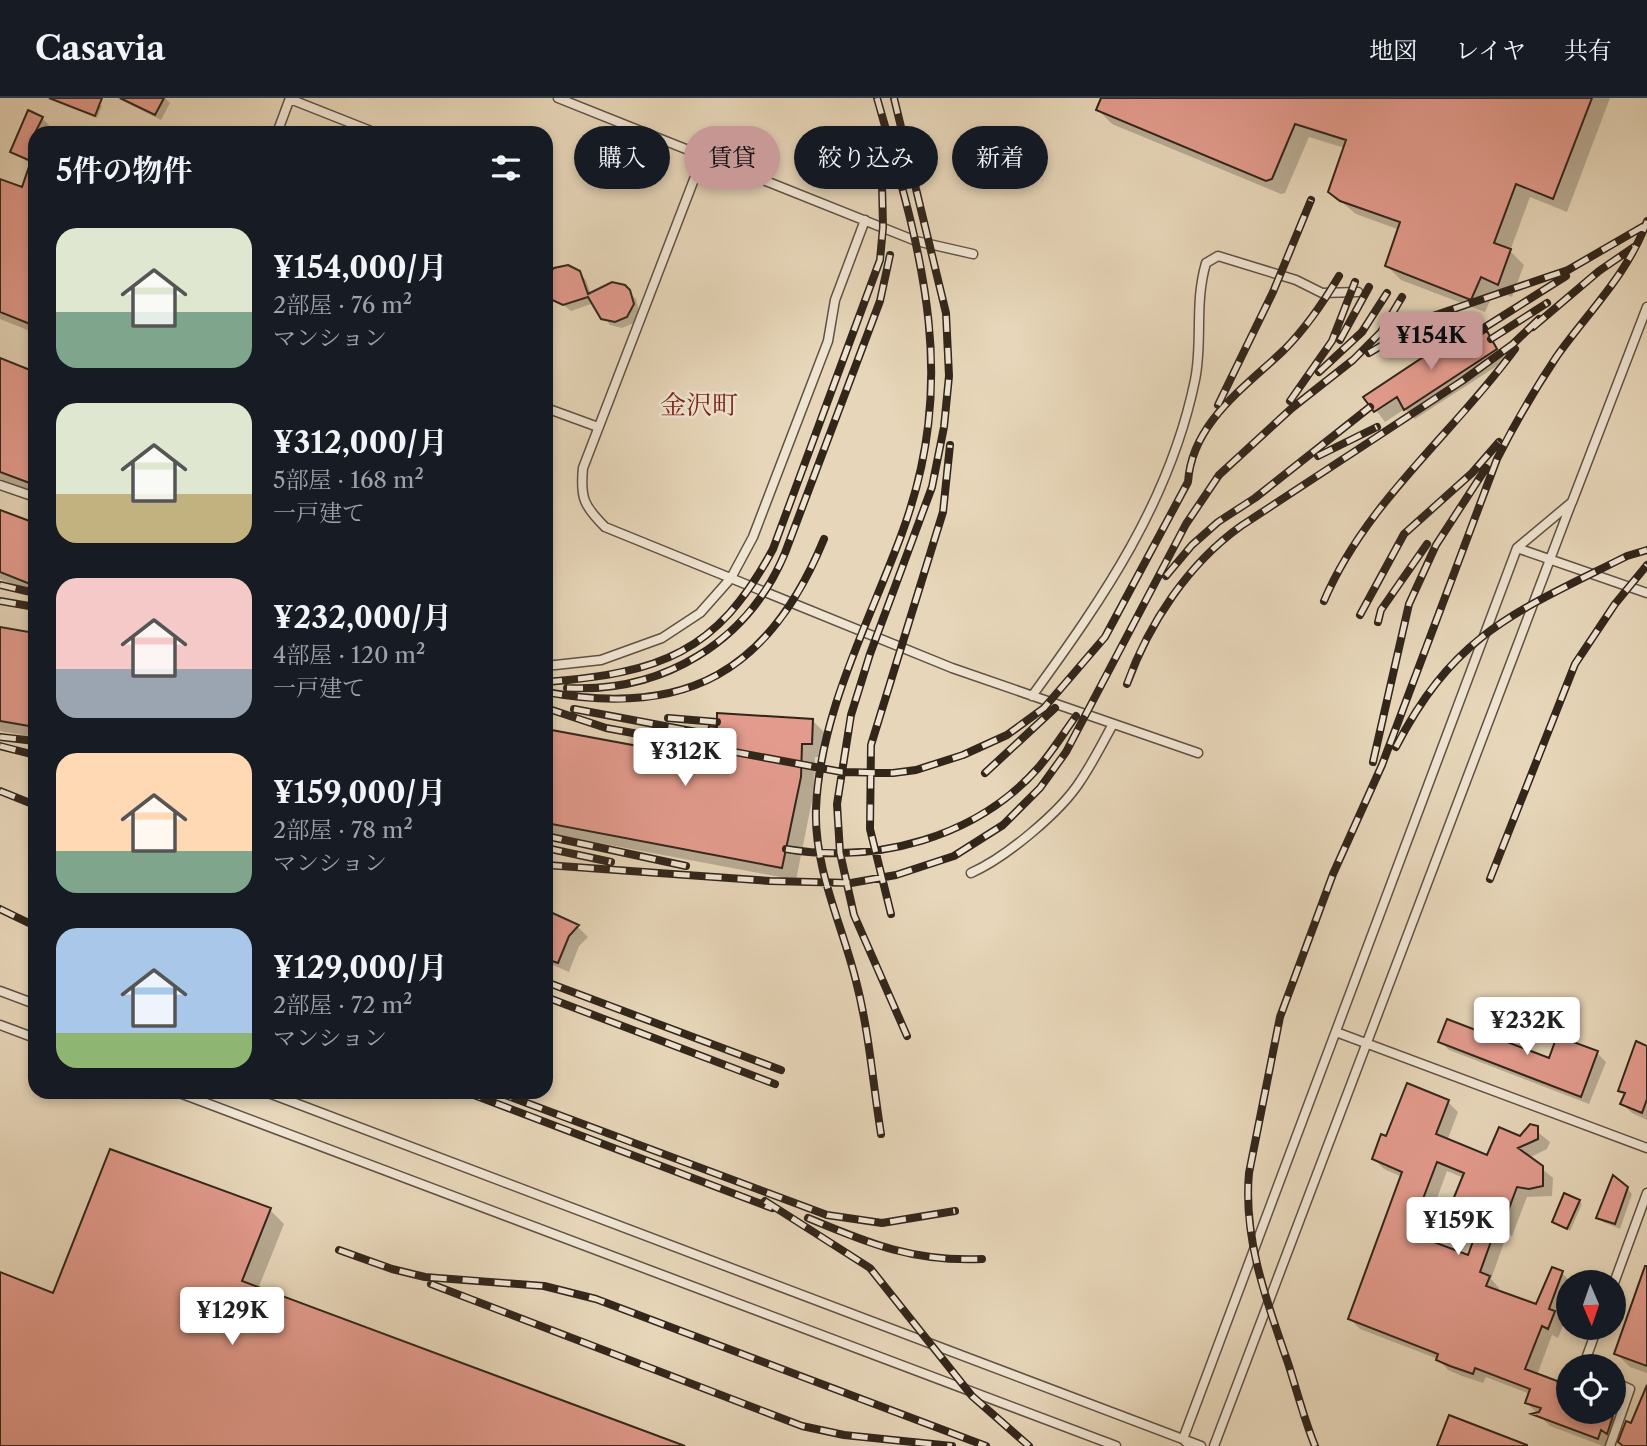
<!DOCTYPE html>
<html lang="ja">
<head>
<meta charset="utf-8">
<style>
	:root { --surface:#171b24; --page:#242831; --text:#f1f3f6; --muted:#9ea1a6; --line:#363941; --accent:#c59692 }
	body { margin:0; font-family:"Libre Caslon Text","Noto Serif JP",serif; background:var(--page); color:var(--text); height:100vh; display:flex; flex-direction:column; font-size:26px; white-space:nowrap }
	* { box-sizing:border-box; margin:0 }
	p { font-size:23px; color:var(--muted) }
	.icon { flex:none; width:38px; height:38px; fill:none; stroke:currentColor; stroke-width:2; stroke-linecap:round; stroke-linejoin:round }
	.map { position:relative; flex:1; overflow:hidden }
	.details { position:absolute; left:28px; top:28px; width:525px; height:973px; display:flex; flex-direction:column; background:var(--surface); border-radius:21px; box-shadow:0 4px 10px #0003 }
	.details>* { flex:none }
	.top-card { position:absolute; left:574px; top:28px; width:665px; height:63px; display:flex; gap:14px }
	.needle { width:46px; rotate:178deg }
	.controls { position:absolute; left:1556px; top:1172px; display:grid; gap:14px }
	.controls a { display:grid; place-items:center; width:70px; height:70px; border-radius:50%; background:var(--surface); box-shadow:0 4px 10px #0003; font-size:35px }
	.price { position:absolute; translate:-50% -60px; padding:0 16px; border-radius:7px; background:#fff; color:#222; font-size:23px; line-height:46px; filter:drop-shadow(0 2px 4px #0008) }
	.price::after { content:''; position:absolute; left:50%; top:42px; width:21px; height:16px; margin-left:-10px; background:inherit; clip-path:polygon(0 0,100% 0,50% 100%) }
	.price.current { background:var(--accent); color:#111 }
	ul { padding:0; list-style:none }
	li { display:flex; align-items:center; gap:21px; height:175px; padding:0 28px }
	li span { display:grid; place-items:center; flex:none; width:196px; height:140px; border-radius:21px; color:#555 }
	li>.icon { margin-inline-start:auto }
	span .icon { width:84px; height:84px; fill:#fffc; stroke-width:1 }
	li b { font-size:30px }
	h2 { display:flex; justify-content:space-between; align-items:center; height:84px; padding:0 28px; font-size:30px }
	.chip { padding:0 24px; border-radius:32px; background:var(--surface); box-shadow:0 4px 10px #0003; font-size:24px; line-height:63px }
	.chip.current { background:var(--accent); color:#111 }
	header { display:flex; align-items:center; gap:42px; box-sizing:border-box; height:98px; padding:0 35px; background:var(--surface); border-bottom:2px solid var(--line) }
	header strong { font-size:33px }
	nav { display:flex; gap:38px; margin-inline-start:auto; font-size:24px }
	.map>svg:first-child { display:block }
	.shadow { fill:#0003; fill-rule:evenodd }
	.building { fill:#e39b8d; stroke:#32261b; stroke-width:2; fill-rule:evenodd }
	.lines { fill:none; stroke-linecap:round; stroke-linejoin:round }
	.lane-casing { stroke:#5f5242; stroke-width:11 }
	.lane { stroke:#efe4d2; stroke-width:8 }
	.rail-casing { stroke:#32261b; stroke-width:8 }
	.rail { stroke:#efe4d2; stroke-width:5; stroke-dasharray:16; stroke-linecap:butt }
	.labels { text-anchor:middle; dominant-baseline:central; stroke-width:5; stroke-linejoin:round; paint-order:stroke }
	.quarter-label { font-size:26px; fill:#7a1f14; stroke:#efe4d2 }
</style>
</head>
<body>
<header>
<strong>Casavia</strong>
<nav><a>地図</a><a>レイヤ</a><a>共有</a></nav>
</header>
<div class="map">
<svg width="1647" height="1348" viewBox="0 0 1647 1348">
	<rect width="100%" height="100%" fill="#e7d6b9"/>
	<filter id="stains"><feTurbulence type="fractalNoise" baseFrequency=".00286" numOctaves="4"/><feColorMatrix values="0 0 0 0 .2 0 0 0 0 .09 0 0 0 0 .02 0 0 0 .5 -.17"/></filter>
	<radialGradient id="worn" r=".72"><stop offset=".6" stop-color="#630" stop-opacity="0"/><stop offset="1" stop-color="#630" stop-opacity=".3"/></radialGradient>
	<path class="shadow" d="M80,0l22,8 -5,12 -21,-10z
		M117,0h48l5,5 -9,17z
		M1103,0h507l-43,114 -37,-15 -20,54 14,14 -12,32 -17,-7 -10,22 -84,-32 -14,-14 13,-36 -44,-16 -26,-22 15,-44 -36,-11 -24,56 -4,1 -169,-70 -14,-14z
		M42,20l7,7 -4,8h-10v200l-35,-14v-138l23,8 9,-25 -20,-12z
		M555,172l24,3 7,7 5,14 14,-9 13,-1 18,15 3,12 -5,12 -12,5 -12,-3 -16,-22 -23,8 -23,-18v-13z
		M1486,235l20,27 -91,59 -10,-10 -20,13 -19,-25 89,-59 10,10z
		M0,262l35,14v118l-35,-13z
		M0,414l35,13v68l-35,-14z
		M0,531l35,6v102l-35,-6z
		M812,622l14,14 -1,23h-10l-1,34 -18,89 -250,-47v-102l158,29z
		M546,812l32,17 10,10 -9,9 -10,26 -23,-10z
		M1440,943l110,20 47,-8 9,9 -17,42 -140,-54z
		M1647,949v73l-15,-7 -10,-9 3,-8 -5,-6z
		M1448,1004l10,10 -11,29 41,16 32,-19 10,-12 20,16 -3,7 -18,9 24,20 -1,18 -25,1 -15,39 -5,-2 -16,45 8,9 -1,4 39,14 25,-33 10,10h-4v11l-9,24 5,5 -6,15 -6,-3 -15,40 31,12v25h30l15,6 12,12 7,-5 15,-22v43h-23l-12,-8 -3,8h-6l-53,-20 -23,-23 3,-9 -44,-17 -3,6 -21,-7 -14,-6 -10,-11 -78,-30 -10,-10 52,-142 -18,-8 -10,-10 13,-21zM1447,1073l17,7 -12,29 11,10 18,7 -12,33 -47,-18z
		M1627,1090l5,6 -12,35 -17,-7 -5,-5z
		M1579,1103l3,3 -12,27 -16,-9z
		M270,1112l14,14 -26,65 427,157h-685v-172l54,21z
		M1647,1168v107l-17,-6 -14,-14z"/>
	<path class="building" d="M49,0h53l-7,18z
		M120,0h44l-9,17z
		M1101,0h491l-39,101 -37,-15 -22,59 17,6 -13,36 -17,-8 -10,23 -86,-34 15,-44 -60,-21 -12,-9 18,-52 -51,-16 -23,55 -6,2 -170,-71z
		M28,12l15,7 -8,16v193l-35,-14v-133l22,8 9,-26 -21,-9z
		M568,167l12,6 8,23 24,-12 13,3 5,5 4,14 -7,13 -12,5 -14,-3 -13,-22 -25,8 -13,-6 -4,-8 3,-18 5,-5z
		M1487,233l10,18 -93,61 -7,-13 -23,15 -11,-15 92,-61 7,11z
		M0,260l35,14v113l-35,-13z
		M0,412l35,13v63l-35,-14z
		M0,529l35,6v94l-35,-6z
		M717,615l96,6 -1,25h-10l-1,33 -19,91 -236,-45v-94l157,29 6,-32 8,1z
		M546,812l33,15 -10,11 -11,27 -12,-4z
		M1447,921l102,39 8,-22 41,15 -17,46 -143,-55z
		M1636,943l11,5v53l-5,14 -22,-9 5,-11 -7,-2z
		M1407,985l42,17 -13,34 51,21 12,-28 21,9 10,-12 8,2v13l-20,9 25,18v20l-14,3 -12,-2 -15,40 -5,-2 -17,47 10,4 -4,10 50,18 16,-37 11,4 -14,38 6,2 -7,18 -6,-3 -17,43 43,16v27h35l10,4 -6,18 -6,-4 -3,9 -67,-25 8,-2 2,-4 -16,-5 5,-14 -55,-21 -2,6 -23,-8 -14,-6 2,-6 -90,-35 54,-147 -30,-13 9,-25 5,2zM1437,1064l27,11 -14,34 31,12 -13,36 -58,-22z
		M110,1051l161,59 -29,73 443,165h-685v-174l53,21z
		M1613,1077l15,12 -13,37 -19,-6z
		M1564,1095l16,7 -13,29 -15,-7z
		M1645,1168h2v100l-33,-12z
		M1647,1287v61h-24l-5,-4 8,-21 5,2z
		M1449,1317l78,30v1h-90z"/>
	<g class="lines">
		<g class="lane-casing">
			<path id="lane" d="M558,0l358,143 57,13
				M290,1l86,34
				M277,35l13,-35
				M703,58l-120,312c-3,30 1,38 22,59l347,141 246,85
				M546,310l52,19
				M0,387l35,12
				M1517,450l130,45
				M546,568l55,-6 61,-22 38,-25 31,-35 22,-41 75,-196 7,-41 30,-80
				M1032,598c72,-99 138,-195 163,-316 8,-39 -1,-76 11,-117l12,-7 78,24 26,13 36,-1
				M971,775c34,-15 90,-61 110,-93 12,-18 22,-38 32,-56
				M0,893l35,13
				M0,927l35,13
				M1336,934l311,116
				M177,994l939,354
				M266,994l935,354
				M1614,1185l33,-90
				M1583,1269l14,-39
				M1190,1348l-7,-7 334,-891 55,-46 75,-195
				M1214,1348l357,-942
				M1610,1348l20,-57 -16,-7"/>
		</g>
		<use href="#lane" class="lane"/>
		<g class="rail-casing">
			<path id="rail" d="M877,0c44,154 83,277 25,435 -33,90 -82,179 -86,276 -2,60 26,115 40,172 13,50 17,103 25,153
				M894,0l52,215 3,63 -5,51 -12,60 -62,167 -19,61 -14,89 3,49 14,62 53,121
				M1533,229l66,-56 35,-24
				M1491,241l56,-36
				M1340,242l29,-53
				M1460,245l106,-67
				M1369,255l61,-36 138,-47 76,-44
				M1319,274l43,-40 25,-39
				M1290,303l42,-60 23,-59
				M1218,307l55,-113 38,-92
				M1318,358l59,-29
				M1166,478l26,-31 26,-23 37,-24 115,-91
				M0,487l35,8
				M0,503l35,6
				M1324,503c42,-99 129,-167 191,-252
				M1360,517l44,-81 68,-61 27,-31
				M1378,524l3,-12 46,-66
				M546,584c113,-9 171,-28 227,-133l107,-289 3,-33 -2,-87
				M1127,586c22,-61 61,-120 114,-158l221,-145 51,-37 26,-25
				M567,590c96,5 181,-46 218,-135l95,-252 10,-46
				M546,594c141,26 224,-21 278,-153
				M546,610l60,20 236,44 51,1 23,-3 47,-15 44,-20 37,-27 61,-71 83,-155c4,-59 56,-94 96,-132 22,-22 39,-47 55,-74
				M574,611l133,25
				M668,620l49,4
				M0,639l35,4
				M0,648l35,9
				M1396,649c59,-115 122,-136 231,-191l20,-6
				M1373,664l36,-158 27,-59 50,-77
				M985,675l70,-65
				M0,693l35,14
				M546,738l140,30
				M546,750l65,14
				M786,751c90,15 190,-11 252,-81 14,-16 25,-34 38,-52
				M546,767l224,16 81,2 45,-8 58,-19 49,-31 37,-37 26,-36 120,-228 33,-49 73,-67 61,-48 28,-28 21,-35
				M1490,781l85,-215 40,-60 32,-39
				M0,811l35,17
				M891,816l-21,-85 1,-84 72,-233 7,-67
				M546,884l235,88
				M546,899l229,87
				M466,994l306,116
				M497,994l330,123 55,8 73,-12
				M765,1103l105,67 102,128 57,50
				M808,1120c62,26 106,44 174,41
				M339,1152l53,19 33,8 119,9 52,13 390,147
				M431,1186l371,142 42,9 108,11
				M1315,1348c-11,-27 -18,-55 -27,-83 -21,-61 -45,-124 -39,-190l31,-156 53,-143 49,-109 115,-306c18,-36 38,-70 60,-103 32,-45 71,-82 90,-135"/>
		</g>
		<use href="#rail" class="rail"/>
	</g>
	<g class="labels">
		<g class="quarter-label">
			<text x="699" y="307">金沢町</text>
		</g>
	</g>
	<rect width="100%" height="100%" filter="url(#stains)"/>
	<rect width="100%" height="100%" fill="url(#worn)"/>
</svg>
<div class="controls">
<a><svg class="needle" viewBox="-14 -14 28 28"><path d="M0-13l5 13h-10z" fill="#e53935"/><path d="M0 13l5-13h-10z" fill="#9ea1a6"/></svg></a>
<a><svg class="icon" aria-label="locate" viewBox="0 0 24 24"><circle cx="12" cy="12" r="6"/><path d="M12 2v4M12 18v4M2 12h4M18 12h4"/></svg></a>
</div>
<b class="price current" style="left:1431px;top:274px">¥154K</b>
<b class="price" style="left:685px;top:690px">¥312K</b>
<b class="price" style="left:1527px;top:959px">¥232K</b>
<b class="price" style="left:1458px;top:1159px">¥159K</b>
<b class="price" style="left:232px;top:1249px">¥129K</b>
<div class="top-card">
<a class="chip">購入</a>
<a class="chip current">賃貸</a>
<a class="chip">絞り込み</a>
<a class="chip">新着</a>
</div>
<section class="details">
<h2>5件の物件<svg class="icon" aria-label="filters" viewBox="0 0 24 24"><path d="M4 7h16M4 17h16"/><circle cx="9" cy="7" r="2"/><circle cx="15" cy="17" r="2"/></svg></h2>
<ul>
<li><span style="background:linear-gradient(#dfe7d0 60%,#7fa58c 0)"><svg class="icon" aria-label="home" viewBox="0 0 24 24"><path d="M3 11l9-7 9 7M6 9v11h12V9"/></svg></span><div><b>¥154,000/月</b><p>2部屋 · 76 m²</p><p>マンション</p></div></li>
<li><span style="background:linear-gradient(#dfe7d0 65%,#c2b280 0)"><svg class="icon" aria-label="home" viewBox="0 0 24 24"><path d="M3 11l9-7 9 7M6 9v11h12V9"/></svg></span><div><b>¥312,000/月</b><p>5部屋 · 168 m²</p><p>一戸建て</p></div></li>
<li><span style="background:linear-gradient(#f6c9c9 65%,#9aa5b1 0)"><svg class="icon" aria-label="home" viewBox="0 0 24 24"><path d="M3 11l9-7 9 7M6 9v11h12V9"/></svg></span><div><b>¥232,000/月</b><p>4部屋 · 120 m²</p><p>一戸建て</p></div></li>
<li><span style="background:linear-gradient(#ffd9b3 70%,#7fa58c 0)"><svg class="icon" aria-label="home" viewBox="0 0 24 24"><path d="M3 11l9-7 9 7M6 9v11h12V9"/></svg></span><div><b>¥159,000/月</b><p>2部屋 · 78 m²</p><p>マンション</p></div></li>
<li><span style="background:linear-gradient(#a9c7e8 75%,#8fb573 0)"><svg class="icon" aria-label="home" viewBox="0 0 24 24"><path d="M3 11l9-7 9 7M6 9v11h12V9"/></svg></span><div><b>¥129,000/月</b><p>2部屋 · 72 m²</p><p>マンション</p></div></li>
</ul>
</section>
</div>
</body>
</html>
